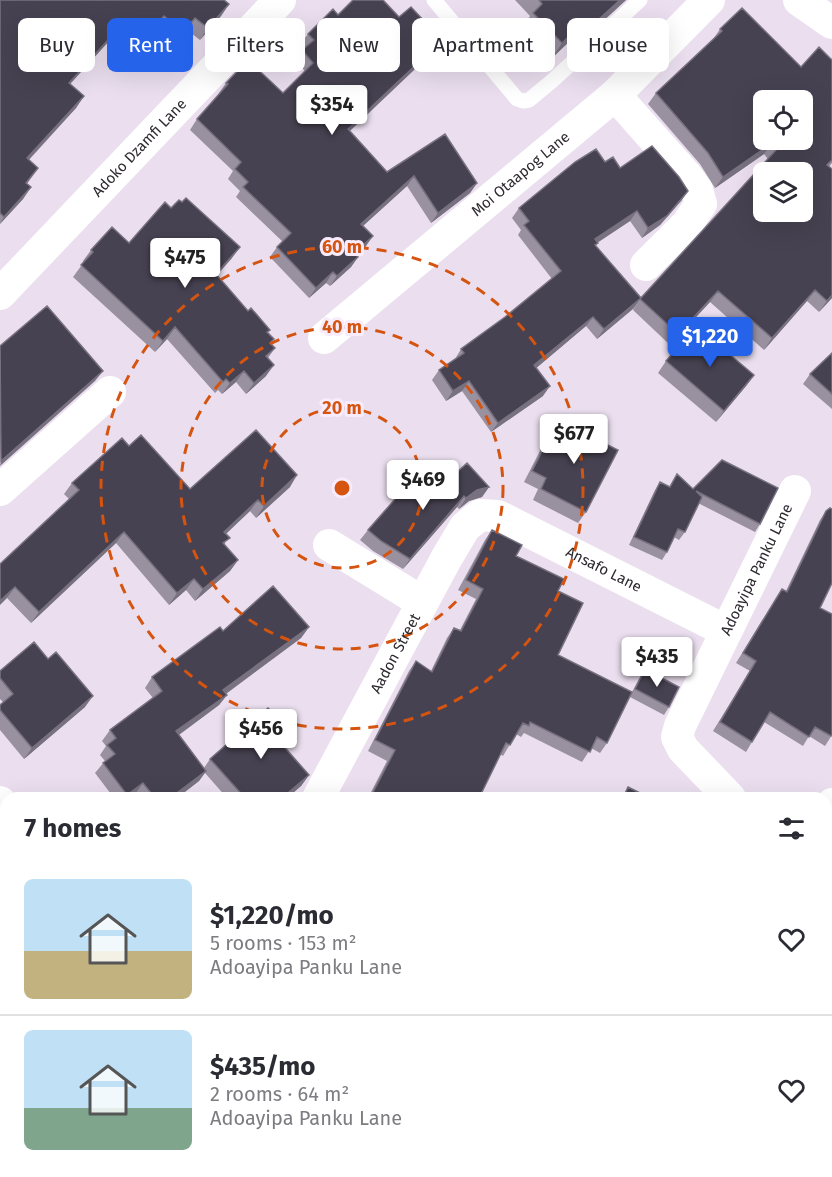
<!DOCTYPE html>
<html lang="en">
<head>
<meta charset="utf-8">
<style>
	:root { --surface:#fff; --page:#f2f2f3; --text:#2b2b33; --muted:#7c7c81; --line:#e1e1e2; --accent:#2563eb }
	body { margin:0; font-family:"Fira Sans",sans-serif; background:var(--page); color:var(--text); height:100vh; display:flex; flex-direction:column; font-size:22px; white-space:nowrap }
	* { box-sizing:border-box; margin:0 }
	p { font-size:20px; color:var(--muted) }
	.icon { flex:none; width:33px; height:33px; fill:none; stroke:currentColor; stroke-width:2; stroke-linecap:round; stroke-linejoin:round }
	.map { position:relative; flex:1; overflow:hidden }
	.side { position:absolute; left:0px; top:792px; width:832px; height:386px; display:flex; flex-direction:column; background:var(--surface); border-radius:18px 18px 0 0; box-shadow:0 6px 24px #0002 }
	.side>* { flex:none }
	.banner { position:absolute; left:18px; top:18px; width:796px; height:54px; display:flex; gap:12px }
	.tools { position:absolute; left:753px; top:90px; display:grid; gap:12px }
	.tools a { display:grid; place-items:center; width:60px; height:60px; border-radius:9px; background:var(--surface); box-shadow:0 6px 24px #0002; font-size:30px }
	.price { position:absolute; translate:-50% -51px; padding:0 14px; border-radius:6px; background:#fff; color:#222; font-size:20px; line-height:39px; filter:drop-shadow(0 2px 3px #0008) }
	.price::after { content:''; position:absolute; left:50%; top:36px; width:18px; height:14px; margin-left:-9px; background:inherit; clip-path:polygon(0 0,100% 0,50% 100%) }
	.price.selected { background:var(--accent); color:#fff }
	ul { padding:0; list-style:none }
	li { display:flex; align-items:center; gap:18px; height:150px; padding:0 24px }
	li+li { border-top:2px solid var(--line) }
	li span { display:grid; place-items:center; flex:none; width:168px; height:120px; border-radius:9px; color:#555 }
	li>.icon { margin-inline-start:auto }
	span .icon { width:72px; height:72px; fill:#fffc; stroke-width:1 }
	li b { font-size:26px }
	h2 { display:flex; justify-content:space-between; align-items:center; height:72px; padding:0 24px; font-size:26px }
	.pill { padding:0 21px; border-radius:9px; background:var(--surface); box-shadow:0 6px 24px #0002; font-size:21px; line-height:54px }
	.pill.selected { background:var(--accent); color:#fff }
	.map>svg:first-child { display:block }
	.lines { fill:none; stroke-linecap:round; stroke-linejoin:round }
	.lane { stroke:#fff; stroke-width:15 }
	.street { stroke:#fff; stroke-width:32 }
	.wall { fill:#9990a0 }
	.shaded-wall { fill:#787180 }
	.building { fill:#474251; stroke:#787180; stroke-width:1.5; fill-rule:evenodd }
	.ring { fill:none; stroke:#d55410; stroke-width:3; stroke-dasharray:10 8 }
	.labels { text-anchor:middle; dominant-baseline:central; stroke-width:6; stroke-linejoin:round; paint-order:stroke }
	.street-label { font-size:15px; fill:#2e2a30; stroke:#f8ecfc }
	.centre { fill:#d55410; stroke:#f8ecfc; stroke-width:3 }
	.ring-label { font-size:18px; text-anchor:middle; font-weight:bold; fill:#d55410; stroke:#f8ecfc; stroke-width:6; stroke-linejoin:round; paint-order:stroke }
</style>
</head>
<body>
<div class="map">
<svg width="832" height="1177" viewBox="0 0 832 1177">
	<rect width="100%" height="100%" fill="#ebdfef"/>
	<g class="lines">
		<path class="lane" d="M434,0l83,99 6,2 6,-1 23,-19 88,-81"/>
		<g class="street">
			<path d="M799,0l33,23"/>
			<path d="M615,95l71,80 11,15 4,14 -14,20 -41,41"/>
			<path id="s1" d="M0,294l280,-294"/>
			<path id="s2" d="M324,338l291,-243 94,-95"/>
			<path d="M0,490l110,-98"/>
			<path d="M329,545l93,57"/>
			<path id="s3" d="M318,798l128,-239 19,-32 15,-12 18,1 228,115"/>
			<path id="s4" d="M730,798l-47,-49 -6,-12 3,-11 115,-235"/>
			<path d="M0,802l6,8"/>
			<path d="M826,810l6,-6"/>
			<path d="M826,898l6,5"/>
			<path d="M0,1119l6,-5"/>
			<path d="M0,1155l6,6"/>
			<path d="M432,1172l6,5"/>
			<path d="M526,1177l4,-5"/>
		</g>
	</g>
	<path class="wall" d="M0,0l229,4 -8,12 -21,24 -13,-10 -13,14 -18,-16 -28,30 -19,-17 -39,43 14,12 -8,12 -47,52 9,8 -11,16 4,3 -8,12 -23,25z
		M515,0h111l-48,44 -5,-6 -21,20 -29,-31 7,-11z
		M338,15l61,2 43,23 -7,10 -85,81 37,41 90,11 -7,10 -39,30 -24,-37 -44,40 3,20 -10,9 2,2 -7,10 -21,19 -4,-3 -17,15 -39,-41 7,-10 6,-5 -47,-45 4,-6 -12,-12 5,-8 -43,-41 7,-11 23,-26h-1l7,-10 57,10 22,-22 -10,-11 10,-12 -5,-4 8,-10z
		M720,29l81,38 31,-7v103l-3,4 3,2v129l-13,14 -12,-11 -43,49 -54,-48 -40,43 -37,-35 7,-11 128,-140 -4,-5 -49,34 -15,-24 -52,-60 8,-11 56,-52z
		M605,162l83,29 -7,10 -21,24 -18,13 -12,-17 -32,21 -2,3 38,63 -37,31 -11,-13 -50,42 7,28 -52,36 -29,-41 -16,10 -14,-21 7,-10 16,-11 6,-10 44,-32 47,-38 -34,-44 3,-5 -9,-12 7,-10z
		M171,208l61,50 -15,17 31,36 22,19 -2,3 3,10 4,5 -7,10 -2,18 -20,18 -10,-12 -14,12 -4,-4 -3,3 -48,-54 -12,13 -82,-75 11,-15 -1,-1 8,-11 38,-7z
		M832,353v56l-29,-25 7,-10z
		M666,361l88,14 -8,11 -30,36 -58,-49z
		M558,420l28,92 -8,11 -45,-23 5,-11 -14,-7 26,-51z
		M129,446l61,43 100,-2 -34,31 -6,-7 -24,23 -1,11 13,15 -8,11 -35,30 -9,-11 -17,15 -53,-62 -85,80 -24,-25 62,-99 -5,-5 8,-11z
		M677,474l16,15 67,35 -5,8 -57,-29 -13,29 -6,8 -5,-3 -7,15 -5,8 -33,-15 26,-55 5,-8 9,5z
		M489,487l-7,10 -13,4 -10,8 -2,-2 -54,62 -30,-18 -13,-11 8,-10 69,-39z
		M826,511l-6,97 12,127 -7,11 -16,-10 -6,10 -39,-24 -18,30 -33,-21 37,-60 -14,-8 40,-65 6,-9 4,2 34,-71z
		M492,530l24,26 42,35v64l74,37 8,-15 5,-8 24,38 -5,8 -34,-18 -23,46 -7,10 -9,-5 -9,14 -58,-29 -3,4 -5,-3 -13,22 -3,-2 -21,44h-111l19,-37 -19,-10 41,-80 7,-10 15,10 16,-33 7,-10 6,2 16,-31 -18,-9 27,-50z
		M309,627l-8,11 -75,56 1,1 -8,10 -40,30 25,33 6,-9 72,-16 27,32 -8,11 -14,12h-60l-22,-25 -6,8 -22,17h-38l-3,-5 -7,5h-15l-19,-25 10,-12 -5,-6 6,-9 -4,-5 8,-11 43,-32 -8,-10 7,-11 71,-46z
		M0,671l85,36 -61,52 -24,-29v-25l3,-3 -3,-3z
		M826,969l6,4v104l-4,5 -2,-1z
		M590,1172h95l-5,4v1h-90l-2,-2z
		M752,1172h24l-3,5h-17z"/>
	<path class="shaded-wall" d="M620,0h6l-48,44 10,-15z
		M229,4l-8,12 -21,24 8,-12z
		M164,16l-8,12 -28,30 9,-12z
		M195,18l-8,12 -13,14 9,-12z
		M583,23l-10,15 -21,20 10,-15z
		M118,29l-9,12 -48,53 8,-11z
		M442,40l-7,10 -94,89 7,-10z
		M84,96l-8,12 -57,62 8,-12z
		M772,143l-8,11 -49,34 8,-11z
		M414,176l-7,10 -53,48 7,-10z
		M477,183l-7,10 -39,30 7,-10z
		M31,187l-8,12 -23,25 4,-7z
		M688,191l-7,10 -21,24 -18,13 6,-10z
		M637,211l-7,10 -42,28 7,-10z
		M373,236l-7,10 -18,17 7,-10z
		M240,247l-8,11 -24,27 8,-11z
		M358,257l-7,10 -21,19 7,-10z
		M333,272l-7,11 -17,15 7,-10z
		M815,290l-8,11 -43,49 8,-12z
		M718,291l-8,11 -40,43 8,-11z
		M832,295v3l-13,14 8,-11z
		M641,298l-7,10 -37,31 7,-10z
		M593,317l-7,9 -58,49 6,-10z
		M175,327l-8,12 -12,13 8,-11z
		M274,365l-8,11 -20,18 8,-11z
		M103,371l-8,10 -95,85 1,-5z
		M244,371l-8,11 -14,12 8,-11z
		M754,375l-8,11 -30,36 8,-11z
		M469,381l-7,10 -16,10 7,-10z
		M550,386l-7,10 -52,36 7,-9z
		M297,475l-7,12 -34,31 8,-12z
		M489,487l-7,10 -13,4 -10,8 7,-11 11,-8z
		M464,496l-7,11 -54,62 7,-10z
		M258,500l-8,11 -34,32 8,-11z
		M124,532l-8,11 -85,80 8,-11z
		M238,560l-8,11 -35,30 8,-12z
		M194,579l-8,11 -17,15 8,-12z
		M15,587l-8,11 -7,7v-4z
		M309,627l-8,11 -85,63 7,-11z
		M227,695l-8,10 -50,37 7,-11z
		M93,696l-8,11 -61,52 8,-11z
		M290,732l-8,11 -3,-2z
		M206,771l-7,10 -22,17h-7z
		M309,775l-8,11 -14,12h-5z
		M143,783l-7,10 -7,5h-4l2,-3z
		M6,1031v5l-6,5v-5z"/>
	<path class="building" d="M0,0h224l5,4 -21,24 -13,-10 -12,14 -19,-16 -27,30 -19,-17 -49,54 15,13 -57,62 11,10 -12,15 5,4 -27,30 -4,-4z
		M353,0h30l16,17 12,-10 31,33 -94,89 39,43 58,-38 32,49 -39,30 -24,-37 -53,48 12,12 -18,17 3,4 -21,19 -4,-4 -17,16 -39,-41 14,-14 -48,-46 5,-5 -13,-13 6,-7 -44,-43 31,-35 -2,-1 22,-23 35,33 30,-30 -11,-13 12,-10 -6,-6 25,-25 5,6z
		M539,0h81l-32,29 -5,-6 -21,20 -29,-30 9,-9z
		M742,8l59,59 18,-20 13,13v100l-5,5 5,4v126l-5,6 -12,-11 -43,48 -54,-47 -40,43 -38,-35 137,-150 -5,-6 -49,34 -15,-24 -52,-60 66,-62 -2,-2zM764,100h38v40h-38zM764,172h38v40h-38z
		M652,146l27,31 9,14 -21,25 -19,12 -11,-17 -42,28 3,4 -3,2 46,53 -37,31 -11,-12 -59,48 16,21 -52,37 -29,-42 -16,10 -14,-21 25,-17 -3,-4 44,-32 56,-46 -37,-46 5,-4 -10,-13 56,-46 21,-13 9,13 8,-5 7,11z
		M186,198l54,49 -24,27 32,37 3,-3 19,22 -3,2 7,7 -4,4 5,5 -9,8 8,9 -20,18 -10,-12 -14,12 -4,-4 -3,3 -48,-55 -12,14 -82,-76 12,-13 -2,-2 21,-23 17,16 36,-41 6,6 8,-8 3,2z
		M47,306l56,65 -102,90 -1,-115z
		M696,326l58,49 -30,36 -58,-50z
		M832,353v41l-22,-20z
		M558,420l60,30 -32,62 -45,-23 5,-11 -14,-7z
		M256,430l41,45 -33,31 -6,-6 -34,32 6,6 -7,5 15,17 -35,29 -9,-10 -17,14 -53,-61 -85,80 -24,-25 -15,14v-37l79,-74 -7,-7 50,-45 7,8 12,-11 49,54z
		M722,460l56,28 -18,36 -64,-33 6,6 -17,35 -7,-3 -11,23 -33,-15 26,-55 10,5 7,-13 16,15z
		M467,463l22,24 -12,3 -11,8 -2,-2 -54,63 -29,-18 -13,-11 49,-56 20,17z
		M830,508l2,1v74l-12,25 12,6v121l-1,1 -16,-9 -6,10 -39,-25 -18,30 -32,-20 36,-61 -13,-8 39,-64 5,3 39,-81z
		M492,530l30,15 -6,11 48,23 -6,12 25,12 -25,52 74,37 -25,51 -10,-6 -7,15 -60,-30 -1,4 -6,-3 -13,22 -4,-2 -27,55h-109l25,-48 -20,-10 41,-79 16,11 22,-44 7,3 22,-42 -17,-9z
		M273,586l36,41 -86,63 4,5 -51,36 30,40 -36,27h-15l-12,-15 -16,12 -24,-32 12,-9 -8,-9 9,-7 -6,-8 52,-39 -10,-14 68,-50 3,4z
		M34,642l14,17 8,-7 37,44 -61,52 -32,-38v-5l13,-11 -13,-16v-7z
		M645,669l34,18 -10,20 -34,-18z
		M268,708l22,24 -11,9 30,34 -27,23h-37l-35,-39z
		M628,787l22,11h-27z
		M682,794l6,4h-9z
		M826,969l6,4v97l-6,-4z
		M6,999v32l-6,5v-32z
		M832,1123v54h-57l6,-5h45v-44z
		M230,1172h132l5,5h-144z
		M603,1172h79l-4,3 2,2h-72z
		M768,1172h8l-3,5z"/>
	<g class="ring">
		<circle cx="342" cy="488" r="80"/>
		<circle cx="342" cy="488" r="161"/>
		<circle cx="342" cy="488" r="241"/>
	</g>
	<g class="labels">
		<g class="street-label">
			<text stroke="none"><textPath href="#s1" startOffset="202">Adoko Dzamfi Lane</textPath></text>
			<text stroke="none"><textPath href="#s2" startOffset="256">Moi Otaapog Lane</textPath></text>
			<text stroke="none"><textPath href="#s3" startOffset="464">Ansafo Lane</textPath></text>
			<text stroke="none"><textPath href="#s4" startOffset="267">Adoayipa Panku Lane</textPath></text>
			<text stroke="none"><textPath href="#s3" startOffset="164">Aadon Street</textPath></text>
		</g>
	</g>
	<circle cx="342" cy="488" r="9" class="centre"/>
	<g class="ring-label">
		<text x="342" y="253">60 m</text>
		<text x="342" y="333">40 m</text>
		<text x="342" y="414">20 m</text>
	</g>
</svg>
<div class="tools">
<a><svg class="icon" aria-label="locate" viewBox="0 0 24 24"><circle cx="12" cy="12" r="6"/><path d="M12 2v4M12 18v4M2 12h4M18 12h4"/></svg></a>
<a><svg class="icon" aria-label="layers" viewBox="0 0 24 24"><path d="M12 4l9 5-9 5-9-5zM3 14l9 5 9-5"/></svg></a>
</div>
<b class="price" style="left:332px;top:136px">$354</b>
<b class="price" style="left:185px;top:289px">$475</b>
<b class="price selected" style="left:710px;top:368px">$1,220</b>
<b class="price" style="left:574px;top:465px">$677</b>
<b class="price" style="left:423px;top:511px">$469</b>
<b class="price" style="left:657px;top:688px">$435</b>
<b class="price" style="left:261px;top:760px">$456</b>
<div class="banner">
<a class="pill">Buy</a>
<a class="pill selected">Rent</a>
<a class="pill">Filters</a>
<a class="pill">New</a>
<a class="pill">Apartment</a>
<a class="pill">House</a>
</div>
<section class="side">
<h2>7 homes<svg class="icon" aria-label="filters" viewBox="0 0 24 24"><path d="M4 7h16M4 17h16"/><circle cx="9" cy="7" r="2"/><circle cx="15" cy="17" r="2"/></svg></h2>
<ul>
<li><span style="background:linear-gradient(#bfe0f5 60%,#c2b280 0)"><svg class="icon" aria-label="home" viewBox="0 0 24 24"><path d="M3 11l9-7 9 7M6 9v11h12V9"/></svg></span><div><b>$1,220/mo</b><p>5 rooms · 153 m²</p><p>Adoayipa Panku Lane</p></div><svg class="icon" aria-label="heart" viewBox="0 0 24 24"><path d="M12 20l-8-8c-3-5 5-10 8-4 3-6 11-1 8 4z"/></svg></li>
<li><span style="background:linear-gradient(#bfe0f5 65%,#7fa58c 0)"><svg class="icon" aria-label="home" viewBox="0 0 24 24"><path d="M3 11l9-7 9 7M6 9v11h12V9"/></svg></span><div><b>$435/mo</b><p>2 rooms · 64 m²</p><p>Adoayipa Panku Lane</p></div><svg class="icon" aria-label="heart" viewBox="0 0 24 24"><path d="M12 20l-8-8c-3-5 5-10 8-4 3-6 11-1 8 4z"/></svg></li>
</ul>
</section>
</div>
</body>
</html>
